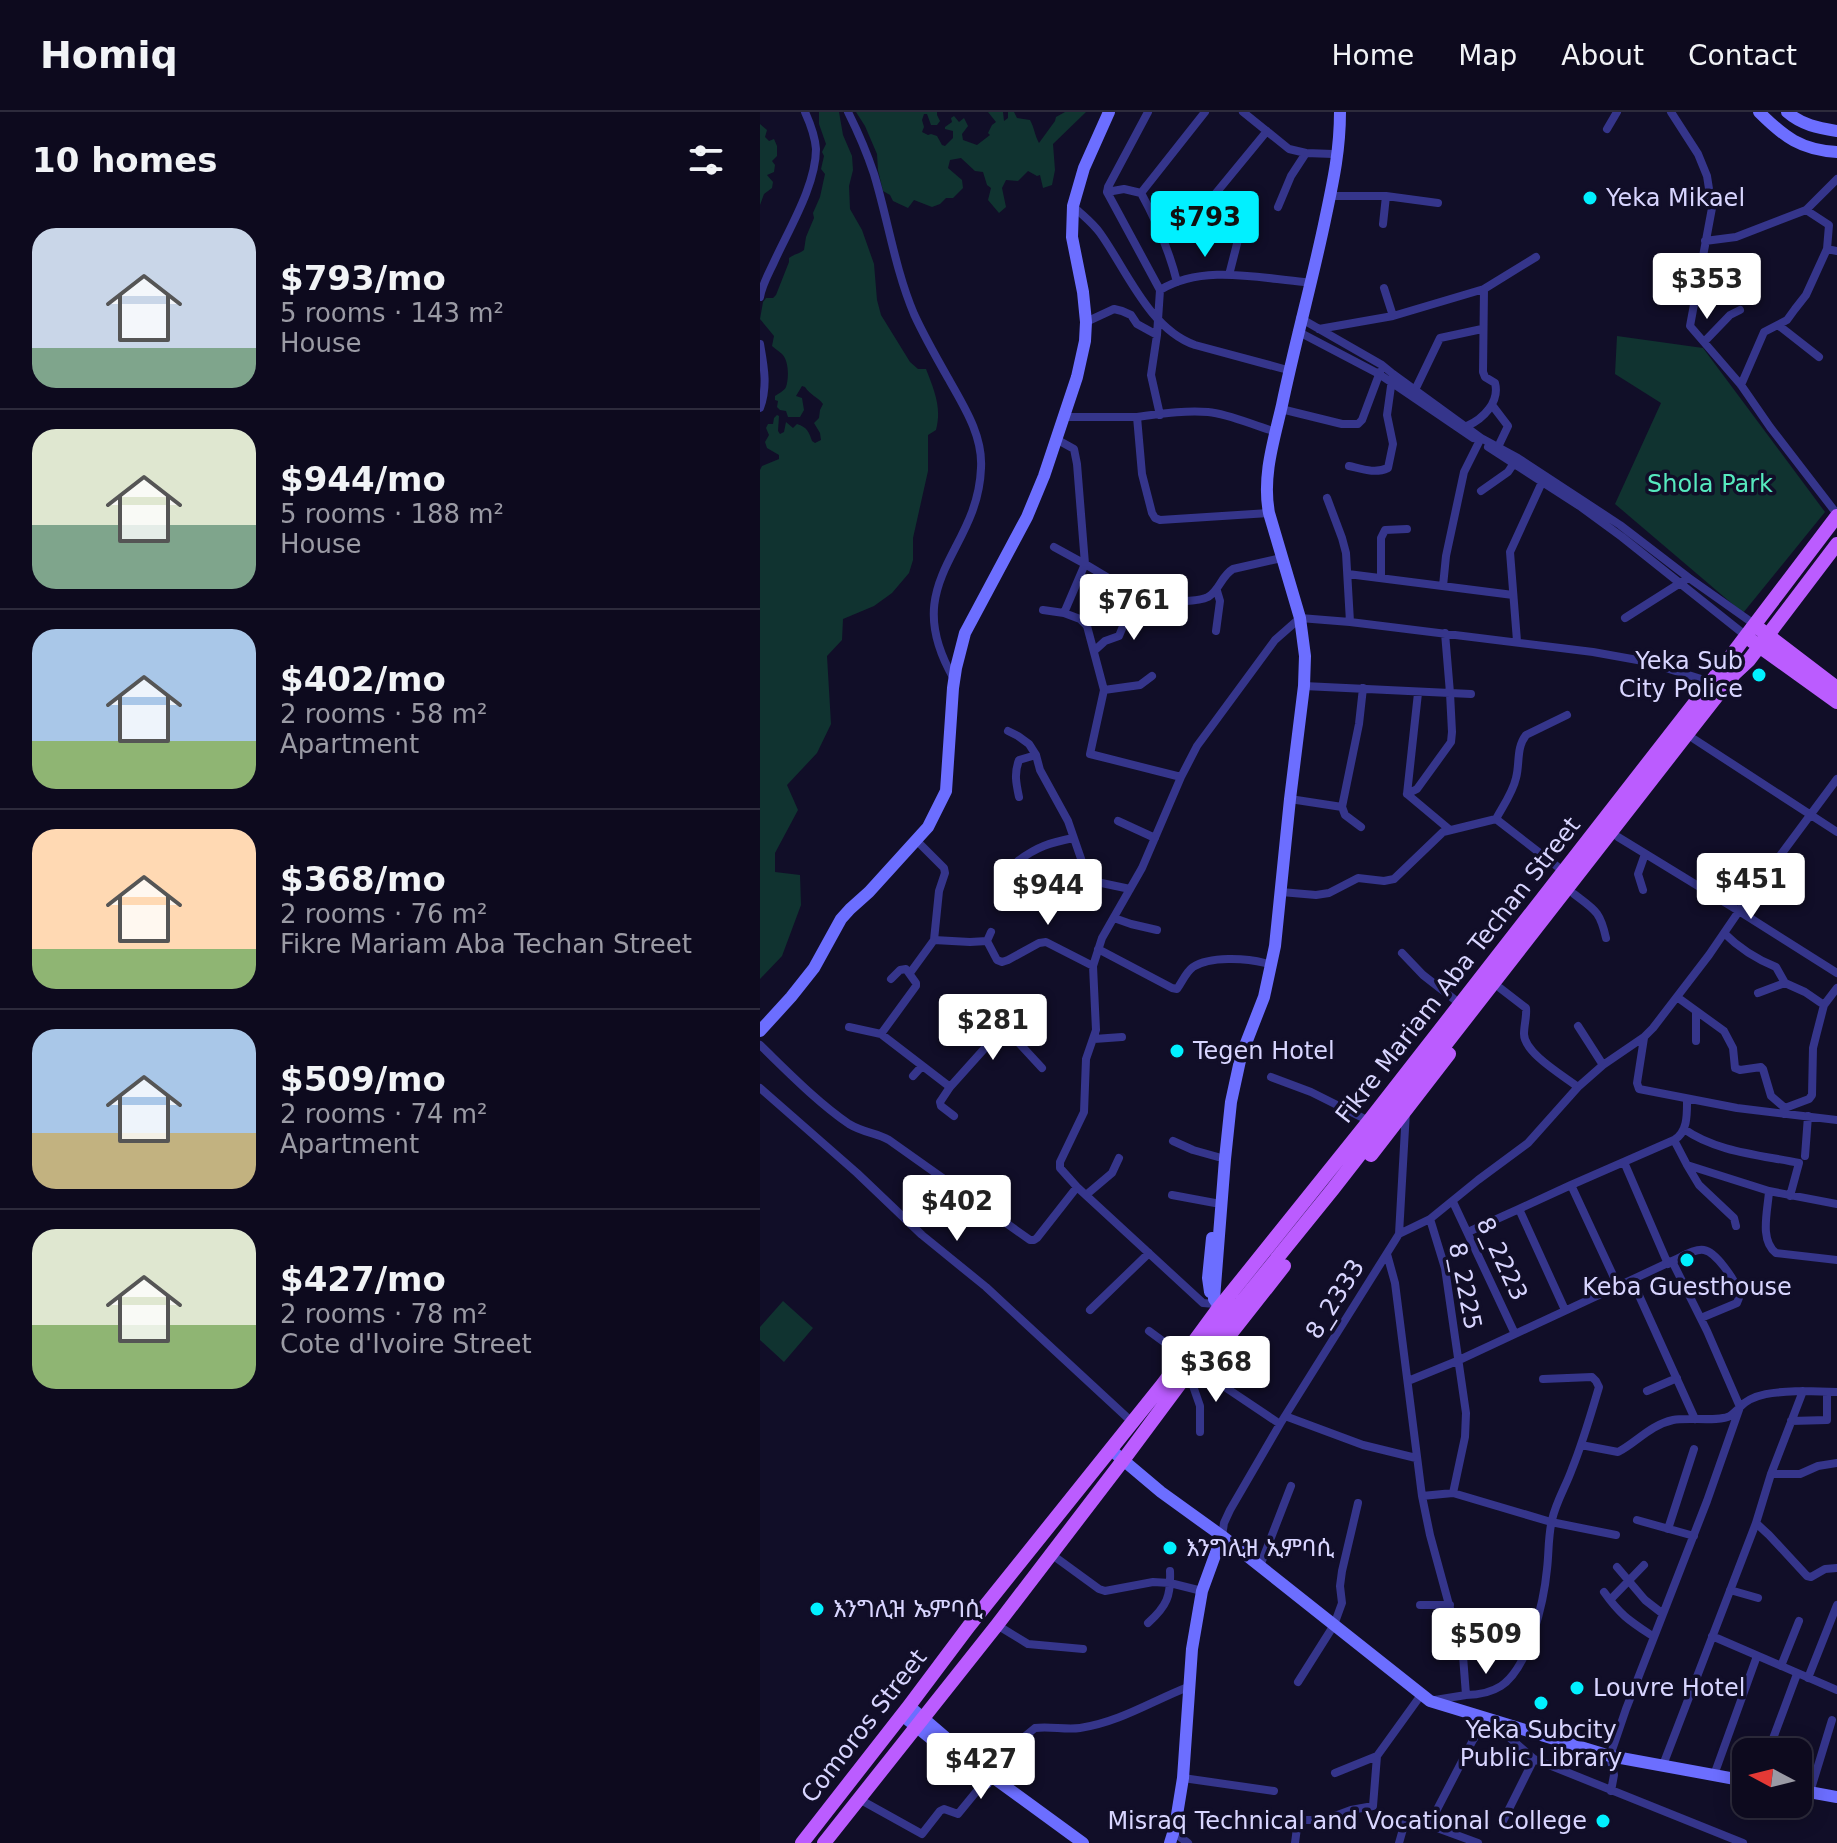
<!DOCTYPE html>
<html lang="en">
<head>
<meta charset="utf-8">
<style>
	:root { --surface:#0d0a1e; --page:#1b182b; --text:#f1f3f6; --muted:#9a9aa4; --line:#2d2b3c; --accent:#01f0ff }
	body { margin:0; font-family:"DejaVu Sans","Noto Sans Ethiopic",sans-serif; background:var(--page); color:var(--text); height:100vh; display:flex; flex-direction:column; font-size:30px; white-space:nowrap }
	* { box-sizing:border-box; margin:0 }
	p { font-size:26px; color:var(--muted) }
	.icon { flex:none; width:44px; height:44px; fill:none; stroke:currentColor; stroke-width:2; stroke-linecap:round; stroke-linejoin:round }
	.map { position:relative; flex:1; overflow:hidden }
	.side { display:flex; flex-direction:column; background:var(--surface); width:760px }
	.side>* { flex:none }
	.needle { width:52px; rotate:277deg }
	.buttons { position:absolute; left:972px; top:1626px; display:grid; gap:16px }
	.buttons a { display:grid; place-items:center; width:80px; height:80px; border-radius:16px; background:var(--surface); box-shadow:0 4px 20px #0003,0 0 0 2px var(--line); font-size:40px }
	.price { position:absolute; translate:-50% -68px; padding:0 18px; border-radius:8px; background:#fff; color:#222; font-size:26px; line-height:52px; filter:drop-shadow(0 2px 4px #0008) }
	.price::after { content:''; position:absolute; left:50%; top:48px; width:24px; height:18px; margin-left:-12px; background:inherit; clip-path:polygon(0 0,100% 0,50% 100%) }
	.price.current { background:var(--accent); color:#111 }
	ul { padding:0; list-style:none }
	li { display:flex; align-items:center; gap:24px; height:200px; padding:0 32px }
	li+li { border-top:2px solid var(--line) }
	li span { display:grid; place-items:center; flex:none; width:224px; height:160px; border-radius:24px; color:#555 }
	li>.icon { margin-inline-start:auto }
	span .icon { width:96px; height:96px; fill:#fffc; stroke-width:1 }
	li b { font-size:34px }
	h2 { display:flex; justify-content:space-between; align-items:center; height:96px; padding:0 32px; font-size:34px }
	header { display:flex; align-items:center; gap:48px; box-sizing:border-box; height:112px; padding:0 40px; background:var(--surface); border-bottom:2px solid var(--line) }
	header strong { font-size:38px }
	nav { display:flex; gap:44px; margin-inline-start:auto; font-size:28px }
	main { display:flex; flex:1; min-height:0 }
	.map>svg:first-child { display:block }
	.green { fill:#103330 }
	.lines { fill:none; stroke-linecap:round; stroke-linejoin:round }
	.street { stroke:#35358b; stroke-width:8 }
	.secondary { stroke:#6c6eff; stroke-width:12 }
	.primary { stroke:#bb5cff; stroke-width:14 }
	.poi-dot { fill:#01f0ff; stroke:#110e28; stroke-width:3 }
	.labels { text-anchor:middle; dominant-baseline:central; stroke-width:7; stroke-linejoin:round; paint-order:stroke }
	.poi-label { font-size:24px; fill:#d8d5ff; stroke:#110e28; text-anchor:start }
	.park-label { font-size:24px; fill:#56e9be; stroke:#110e28 }
	.street-label { font-size:24px; fill:#d8d5ff; stroke:#110e28 }
</style>
</head>
<body>
<header>
<strong>Homiq</strong>
<nav><a>Home</a><a>Map</a><a>About</a><a>Contact</a></nav>
</header>
<main>
<section class="side">
<h2>10 homes<svg class="icon" aria-label="filters" viewBox="0 0 24 24"><path d="M4 7h16M4 17h16"/><circle cx="9" cy="7" r="2"/><circle cx="15" cy="17" r="2"/></svg></h2>
<ul>
<li><span style="background:linear-gradient(#c9d6e8 75%,#7fa58c 0)"><svg class="icon" aria-label="home" viewBox="0 0 24 24"><path d="M3 11l9-7 9 7M6 9v11h12V9"/></svg></span><div><b>$793/mo</b><p>5 rooms · 143 m²</p><p>House</p></div></li>
<li><span style="background:linear-gradient(#dfe7d0 60%,#7fa58c 0)"><svg class="icon" aria-label="home" viewBox="0 0 24 24"><path d="M3 11l9-7 9 7M6 9v11h12V9"/></svg></span><div><b>$944/mo</b><p>5 rooms · 188 m²</p><p>House</p></div></li>
<li><span style="background:linear-gradient(#a9c7e8 70%,#8fb573 0)"><svg class="icon" aria-label="home" viewBox="0 0 24 24"><path d="M3 11l9-7 9 7M6 9v11h12V9"/></svg></span><div><b>$402/mo</b><p>2 rooms · 58 m²</p><p>Apartment</p></div></li>
<li><span style="background:linear-gradient(#ffd9b3 75%,#8fb573 0)"><svg class="icon" aria-label="home" viewBox="0 0 24 24"><path d="M3 11l9-7 9 7M6 9v11h12V9"/></svg></span><div><b>$368/mo</b><p>2 rooms · 76 m²</p><p>Fikre Mariam Aba Techan Street</p></div></li>
<li><span style="background:linear-gradient(#a9c7e8 65%,#c2b280 0)"><svg class="icon" aria-label="home" viewBox="0 0 24 24"><path d="M3 11l9-7 9 7M6 9v11h12V9"/></svg></span><div><b>$509/mo</b><p>2 rooms · 74 m²</p><p>Apartment</p></div></li>
<li><span style="background:linear-gradient(#dfe7d0 60%,#8fb573 0)"><svg class="icon" aria-label="home" viewBox="0 0 24 24"><path d="M3 11l9-7 9 7M6 9v11h12V9"/></svg></span><div><b>$427/mo</b><p>2 rooms · 78 m²</p><p>Cote d'Ivoire Street</p></div></li>
</ul>
</section>
<div class="map">
<svg width="1077" height="1731" viewBox="0 0 1077 1731">
	<rect width="100%" height="100%" fill="#110e28"/>
	<path class="green" d="M59,0h20l4,23 9,21 1,14 -4,16 1,23 12,21 12,34 3,36 4,15 29,47 8,7h8c8,21 16,38 10,61l-8,5v36l-15,67v22l-4,13 -17,20 -18,13 -31,13 -1,21 -15,16 4,68 -14,29 -30,32 11,25 -23,43v19l25,3 1,30 -19,51 -22,23v-509l2,-4 17,-7v-4l-12,-7 -2,-6 4,-7 -3,-7 2,-4h5l1,-6 3,-3 2,1 -1,15 2,3 4,-2 2,-10 7,6 4,-4c10,3 12,8 15,17l3,2 6,-3 -1,-7 -6,-10 5,-5 1,-8 3,-6c-5,-7 -13,-9 -18,-17l-3,-1 -6,10 6,2 2,12 -4,7h-12l-2,-6 -6,-1 -3,-3 1,-6 -3,-1v-4c4,-3 9,-5 11,-9 3,-9 3,-26 -4,-33 -3,-3 -7,-5 -10,-8l2,-10 -14,-17 3,-17 3,-4h7l3,-3 13,-33v-4c5,-4 10,-4 15,-8l2,-13 8,-19 -1,-5 7,-16 5,-23 -4,-5 3,-13 -2,-4 4,-8 -7,-20z
		M96,0h81v3l3,6 -3,4h-6l-4,-11h-3l-2,6 2,7 -2,5 6,3 3,-1 6,2 5,9 3,1 8,-8v-7l-8,-2v-2l7,-5 -1,-4 3,-2 5,6 5,-4 4,8 -6,8 1,6 14,5 13,-10 -2,-2 4,-8 4,-3 -8,-10h15l1,9 4,-3v-6h6l3,6 13,2c4,7 5,16 9,23l16,-22 1,-4 9,-5h21l-33,32 2,26 -3,15 -9,3 -3,-13 -3,1 -9,-5 -10,10 -12,-1 -4,8 4,19 -7,6 -11,-13 3,-12 -4,-3 -4,-13 -8,-1 -14,-13 -11,2 -2,8 14,12 1,8 -10,10h-7l-6,6 -8,3 -18,-7 -6,8 -15,-7 -3,-6 -7,-4 -5,-21 -1,-16 -12,-28z
		M0,12l7,6 -2,7 4,4 5,-2 3,7v10l-5,5 3,4 -1,7 -7,3 6,7 -1,6 -8,6 -4,11z
		M857,224l86,12 122,164 -82,101 -128,-109 46,-101 -46,-29z
		M23,1189l30,27 -29,34 -24,-22v-13z"/>
	<g class="lines">
		<path class="street" d="M88,0c10,20 19,41 26,62 14,46 21,95 40,140 10,22 22,43 34,64 15,27 35,57 33,90 -3,85 -84,113 -27,211
			M388,0l-40,75 -1,5 53,98
			M483,0l46,37 17,4 27,1
			M911,0l27,42 9,22 5,32 -22,118 51,59 29,42 67,87
			M847,17l10,-17
			M347,80l17,-3 17,4c16,29 28,57 36,89
			M381,81l64,-81
			M456,81l51,-62
			M570,84h56l52,7
			M313,94c9,9 19,16 27,27 26,36 49,96 95,112l89,24
			M518,95l13,-31 15,-23
			M1046,98l23,15 -2,24
			M623,112l3,-28
			M945,129l31,-4 70,-27 31,-31
			M469,163l11,-43
			M624,176l9,28
			M0,185c2,-12 9,-24 14,-35 15,-33 42,-77 42,-113 -1,-13 -6,-26 -11,-37
			M540,206l82,47 11,9 88,64 37,20 102,67 69,53 65,46
			M326,210l28,-13 8,2 9,4 6,9 20,11 3,-45c43,-26 98,-12 144,-8
			M1018,213l41,32
			M559,217l74,-13 91,-27
			M537,219l82,43 94,64
			M397,223l-6,40 9,40
			M944,230l26,-27 10,-5
			M0,232c4,23 8,42 0,64
			M981,273l23,-53 23,-12 8,-11 11,-14 21,-46 10,2
			M655,278l25,-52 42,-9
			M732,293l16,21 -10,21
			M521,297l61,15h16l4,-4 18,-48
			M303,305h74l5,57 10,39 3,5 5,2 109,-7
			M377,305c23,-3 47,-7 71,-5 21,2 42,12 62,18
			M707,314c16,-7 33,-24 28,-43l-10,-6 -2,-5 1,-83 52,-32
			M296,327l18,10 3,15 8,100 35,21 13,17
			M728,335l93,60 41,30 123,98
			M589,354c13,3 26,8 39,2l5,-24 -6,-29 5,-36
			M721,379l27,-19 8,-12
			M567,386l15,40 4,15 4,69
			M294,435l31,17 -21,49 16,6 7,7 17,64 -14,64 91,23
			M588,462l165,21
			M621,466v-40l4,-8 22,-1
			M683,474l3,-30 18,-84 17,-34
			M373,490c17,-1 61,2 75,-5 12,-7 13,-21 25,-28l44,-10
			M283,498l21,3
			M865,506l60,-38
			M456,519l4,-30 -3,-10
			M757,529l-7,-89 33,-72
			M334,539l11,-10 14,-5 14,-34
			M544,574l146,7 -5,-60
			M344,578l36,-5 12,-9
			M248,619l10,5 11,8 7,11 4,15 28,51 19,55 5,5 38,8
			M934,627l143,93
			M647,682l10,-5 34,-47 1,-10 -2,-39 21,1
			M647,682l11,-101
			M647,682l43,36
			M259,685c-3,-14 -5,-24 0,-37l17,-5
			M530,687l52,8 17,-83 4,-36
			M582,695l3,8 16,12
			M736,707c7,-13 17,-27 20,-41 4,-15 0,-30 10,-43l41,-20
			M358,709l37,17
			M858,725l121,74 98,-132
			M258,749c20,-15 32,-18 55,-23
			M883,778l-5,-16 7,-20
			M521,780l35,3 13,-2 29,-15 26,3 10,-2 49,-47 53,-13 67,52
			M814,782c21,16 26,17 32,44
			M354,806l17,6 26,6
			M964,821c15,15 32,26 52,34l9,16 20,9 19,13
			M174,828l36,2 17,-1 4,-9
			M227,829l10,19 5,2 6,-2 31,-17 7,-1 47,24
			M338,837l74,39 5,1c5,-7 9,-17 16,-22 17,-11 53,-9 72,-4
			M642,841l21,22 36,28
			M150,861l24,-33 5,-49 6,-18 -1,-5 -28,-28
			M740,876l26,20c1,8 -2,17 -2,26 0,19 40,42 54,53
			M998,881l27,-10
			M917,885l47,34 9,17 2,20 5,2 21,-3 2,2 8,27 14,12 -1,6
			M818,914l25,39
			M89,915l32,7 69,53
			M121,922l35,-48v-3l-10,-14 -6,1 -9,9
			M185,925l17,-19 3,-1 27,22
			M884,926l-7,45 2,6 98,19 100,12
			M334,927l28,-2
			M936,929v-29
			M0,933c28,27 57,57 89,79 15,9 28,9 40,16l141,100h4l3,-2 40,-51
			M153,964l9,-10
			M511,965l40,15 58,29
			M0,976l97,85 65,62 64,52 146,135
			M1025,996l24,-9 3,-4 1,-47 3,-12 8,-31 13,-17
			M194,1004l-13,-10 -1,-4 10,-15 52,-58h4l36,39
			M924,1017c32,23 77,26 115,34l-9,33
			M914,1028c14,-8 13,-26 13,-41
			M413,1029l20,9 25,7
			M1045,1044l3,-40
			M864,1050l44,102
			M927,1053l12,20 35,33 2,8
			M811,1073l103,-45 13,25 82,26 68,13
			M1009,1079c-1,19 -10,49 7,62l61,7
			M326,1083l26,-22 7,-15
			M412,1083l43,8
			M693,1090l62,132
			M708,1120l51,-23
			M639,1122l31,-15 48,-39 50,-37 50,-56 25,-22 41,-28 9,-9 56,-73 30,-44 98,62
			M627,1142l8,29 27,213 8,39 33,121 3,39 -31,5
			M912,1149c8,-3 23,-13 32,-11 12,2 30,29 34,40 3,7 1,7 -1,13l-36,15
			M872,1168l63,139
			M455,1192l-12,-1 -126,-116 -17,-19v-6l24,-50 2,-53 10,-29 -3,-64 9,-28 40,-70 39,-91 16,-31 78,-106 25,-22 50,4 243,30 50,9 68,21
			M330,1198l59,-57
			M805,1198l-46,-101 52,-24 47,101
			M389,1219l34,25
			M441,1259l79,53
			M648,1269l49,-20 215,-100 35,70 33,76c-3,3 -6,6 -10,9 -11,6 -43,1 -57,4 -23,5 -36,22 -55,32l-37,-7
			M432,1271l8,23v26
			M887,1279l30,-13
			M1043,1279l34,1
			M525,1304l78,29 53,13
			M1031,1309l36,-1v-28
			M1011,1362h29l18,-8 19,-3
			M693,1381l98,29 65,13
			M662,1384l31,-3 12,-56 1,-24 -21,-145 -15,-49
			M877,1408l57,16
			M996,1411l13,12 38,41 4,1 14,-8 12,-1
			M908,1417l26,-80
			M462,1424l2,-13 6,-13 50,-86 119,-190 7,-123
			M291,1442l48,35 6,2 48,-9 17,1 32,8
			M500,1454l31,-80
			M857,1455l28,33 18,14
			M970,1478l28,8
			M844,1480c17,24 26,29 50,45
			M850,1488l34,-35
			M660,1493h30
			M388,1511c19,-17 23,-27 22,-52
			M237,1513l31,19 55,5
			M952,1524l125,54
			M1021,1554l18,-45
			M1048,1566l29,-73
			M538,1570l36,-57 8,-22 -2,-17 2,-15 16,-68
			M706,1583c12,0 24,-2 35,-9 28,-18 43,-85 46,-117 2,-16 1,-33 5,-49 4,-18 14,-34 20,-51 11,-27 19,-55 27,-82l-3,-6 -4,-4 -49,2
			M1008,1640l29,-78
			M227,1661l19,-21 29,-24c15,-2 30,2 45,0 40,-6 72,-27 108,-41
			M575,1661l42,-17
			M954,1663l43,-119
			M423,1666l91,13
			M851,1679l3,-16 -4,-19 16,-47 81,-208 33,-94c15,-16 43,-15 63,-16l-32,83 -15,49 -93,242
			M1050,1680l22,-72
			M99,1687l63,35 18,-23 4,-2 14,5 27,-33
			M743,1709l31,-62
			M669,1713l49,18
			M416,1722l12,9
			M535,1731l3,-23h26l27,-10 22,-4 4,-50 44,-61
			M639,1731l6,-21 24,3 44,-85 14,-22 47,41 209,84"/>
		<path class="secondary" d="M999,0c25,25 42,38 78,40
			M1027,0c15,13 31,16 50,19
			M0,919l31,-34 23,-29 27,-49 9,-10 19,-17 59,-65 18,-36 7,-103 3,-20 9,-35 62,-116 17,-41 33,-99 8,-36 1,-19 -3,-30 -11,-55 1,-31 11,-38 25,-56
			M450,1180l-2,-14 4,-40
			M464,1201l-10,-14 11,-140 6,-57 10,-46 23,-59 11,-51 15,-147 14,-113 1,-30 -5,-38 -31,-105c-7,-37 5,-73 13,-108 13,-62 30,-123 43,-185 8,-38 15,-69 15,-108
			M350,1337l51,43 61,44 208,165 180,55 136,25
			M149,1594l78,67 96,70
			M142,1603l84,68
			M1038,1678l39,7
			M410,1731l5,-16 8,-49 9,-129 10,-58 20,-55"/>
		<path class="primary" d="M1001,518l76,58
			M992,529l85,61
			M611,1043l78,-101
			M443,1257l81,-103
			M42,1731l107,-137 60,-80 194,-242 55,-75 151,-188 342,-439 126,-166
			M64,1731l173,-218 127,-166 104,-140 105,-130 355,-456 47,-60 14,-13 88,-116"/>
	</g>
	<g class="poi-dot">
		<circle cx="830" cy="86" r="8"/>
		<circle cx="999" cy="563" r="8"/>
		<circle cx="417" cy="939" r="8"/>
		<circle cx="927" cy="1148" r="8"/>
		<circle cx="410" cy="1436" r="8"/>
		<circle cx="57" cy="1497" r="8"/>
		<circle cx="817" cy="1576" r="8"/>
		<circle cx="781" cy="1591" r="8"/>
		<circle cx="843" cy="1709" r="8"/>
	</g>
	<g class="labels">
		<g class="poi-label">
			<text x="846" y="86">Yeka Mikael</text>
			<text x="983" y="549" text-anchor="end">Yeka Sub<tspan x="983" dy="28">City Police</tspan></text>
			<text x="433" y="939">Tegen Hotel</text>
			<text x="927" y="1175" text-anchor="middle">Keba Guesthouse</text>
			<text x="426" y="1436">እንግሊዝ ኢምባሲ</text>
			<text x="73" y="1497">እንግሊዝ ኤምባሲ</text>
			<text x="833" y="1576">Louvre Hotel</text>
			<text x="781" y="1618" text-anchor="middle">Yeka Subcity<tspan x="781" dy="28">Public Library</tspan></text>
			<text x="827" y="1709" text-anchor="end">Misraq Technical and Vocational College</text>
		</g>
		<g class="park-label">
			<text x="950" y="372">Shola Park</text>
		</g>
		<g class="street-label">
			<text transform="translate(698 858) rotate(-52)">Fikre Mariam Aba Techan Street</text>
			<text transform="translate(742 1147) rotate(65)">8_2223</text>
			<text transform="translate(705 1174) rotate(79)">8_2225</text>
			<text transform="translate(575 1187) rotate(-58)">8_2333</text>
			<text transform="translate(104 1614) rotate(-52)">Comoros Street</text>
		</g>
	</g>
</svg>
<div class="buttons">
<a><svg class="needle" viewBox="-14 -14 28 28"><path d="M0-13l5 13h-10z" fill="#e53935"/><path d="M0 13l5-13h-10z" fill="#9a9aa4"/></svg></a>
</div>
<b class="price current" style="left:445px;top:147px">$793</b>
<b class="price" style="left:947px;top:209px">$353</b>
<b class="price" style="left:374px;top:530px">$761</b>
<b class="price" style="left:991px;top:809px">$451</b>
<b class="price" style="left:288px;top:815px">$944</b>
<b class="price" style="left:233px;top:950px">$281</b>
<b class="price" style="left:197px;top:1131px">$402</b>
<b class="price" style="left:456px;top:1292px">$368</b>
<b class="price" style="left:726px;top:1564px">$509</b>
<b class="price" style="left:221px;top:1689px">$427</b>
</div>
</main>
</body>
</html>
